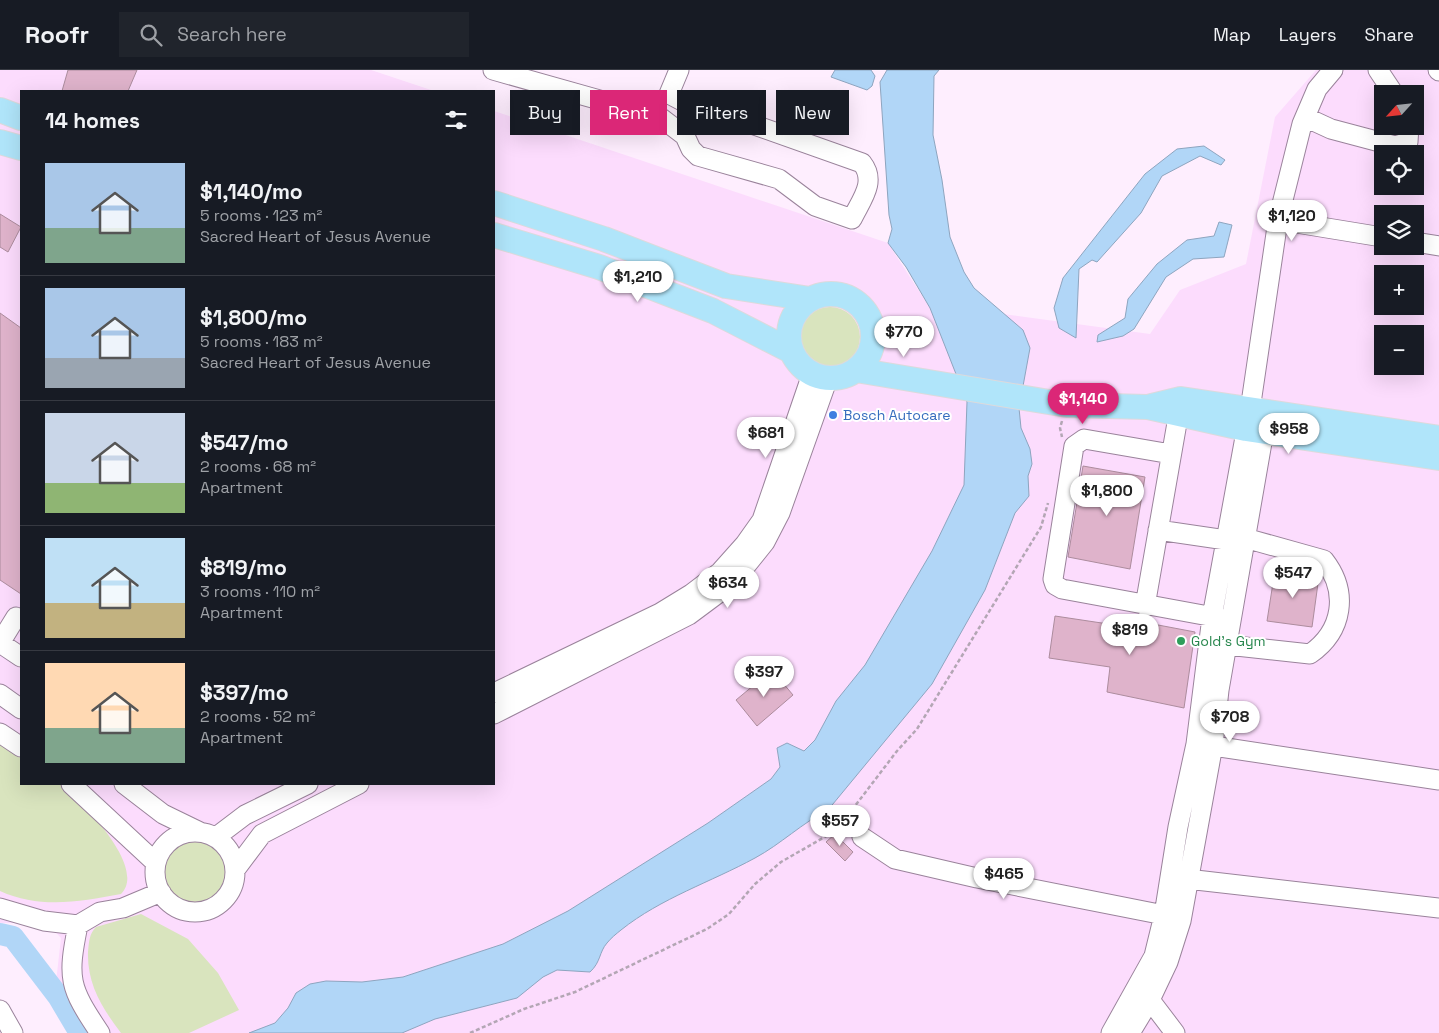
<!DOCTYPE html>
<html lang="en">
<head>
<meta charset="utf-8">
<style>
	:root { --surface:#171b24; --page:#20242c; --text:#f1f3f6; --muted:#9ea1a6; --line:#363941; --accent:#db2777 }
	body { margin:0; font-family:"Space Grotesk",sans-serif; background:var(--page); color:var(--text); height:100vh; display:flex; flex-direction:column; font-size:19px; white-space:nowrap }
	* { box-sizing:border-box; margin:0 }
	p { font-size:16px; color:var(--muted) }
	.icon { flex:none; width:28px; height:28px; fill:none; stroke:currentColor; stroke-width:2; stroke-linecap:round; stroke-linejoin:round }
	.map { position:relative; flex:1; overflow:hidden }
	.details { position:absolute; left:20px; top:20px; width:475px; height:695px; display:flex; flex-direction:column; background:var(--surface); border-radius:0px; box-shadow:0 5px 20px #0002 }
	.details>* { flex:none }
	.banner { position:absolute; left:510px; top:20px; width:475px; height:45px; display:flex; gap:10px }
	.needle { width:32px; rotate:243deg }
	.fabs { position:absolute; left:1374px; top:15px; display:grid; gap:10px }
	.fabs a { display:grid; place-items:center; width:50px; height:50px; border-radius:0px; background:var(--surface); box-shadow:0 5px 20px #0002; font-size:25px }
	.price { position:absolute; translate:-50% -42px; padding:0 11px; border-radius:18px; background:#fff; color:#222; font-size:16px; line-height:32px; filter:drop-shadow(0 1px 2px #0008) }
	.price::after { content:''; position:absolute; left:50%; top:30px; width:15px; height:11px; margin-left:-8px; background:inherit; clip-path:polygon(0 0,100% 0,50% 100%) }
	.price.active { background:var(--accent); color:#fff }
	ul { padding:0; list-style:none }
	li { display:flex; align-items:center; gap:15px; height:125px; padding:0 25px }
	li+li { border-top:1px solid var(--line) }
	li span { display:grid; place-items:center; flex:none; width:140px; height:100px; border-radius:0px; color:#555 }
	li>.icon { margin-inline-start:auto }
	span .icon { width:60px; height:60px; fill:#fffc; stroke-width:1 }
	li b { font-size:21px }
	h2 { display:flex; justify-content:space-between; align-items:center; height:60px; padding:0 25px; font-size:21px }
	.tag { padding:0 18px; border-radius:0px; background:var(--surface); box-shadow:0 5px 20px #0002; font-size:18px; line-height:45px }
	.tag.active { background:var(--accent); color:#fff }
	header { display:flex; align-items:center; gap:30px; box-sizing:border-box; height:70px; padding:0 25px; background:var(--surface); border-bottom:1px solid var(--line) }
	header strong { font-size:24px }
	nav { display:flex; gap:28px; margin-inline-start:auto; font-size:18px }
	.search { width:350px; height:45px; background:var(--page); display:flex; align-items:center; gap:12px; box-sizing:border-box; padding:0 18px; border-radius:0px; color:var(--muted); font-size:19px }
	.map>svg:first-child { display:block }
	.built { fill:#fcdcfd; fill-rule:evenodd }
	.green { fill:#d9e4be }
	.water { fill:#b1d6f7; stroke:#8ea5bf }
	.lines { fill:none; stroke-linecap:round; stroke-linejoin:round }
	.river { stroke:#b1d6f7; stroke-width:22 }
	.building { fill:#dfb3cb; stroke:#ac8c9d }
	.minor-casing { stroke:#9a839b; stroke-width:21 }
	.major-casing { stroke:#dcdadc; stroke-width:26 }
	.path { stroke:#b3a6b4; stroke-width:2.5; stroke-dasharray:4 2.5; stroke-linecap:butt }
	.minor { stroke:#fff; stroke-width:19 }
	.major { stroke:#b0e5fa; stroke-width:24 }
	.shop-dot { fill:#3f7fe0; stroke:#fff; stroke-width:2 }
	.leisure-dot { fill:#2e9e5b; stroke:#fff; stroke-width:2 }
	.labels { text-anchor:middle; dominant-baseline:central; stroke-width:4; stroke-linejoin:round; paint-order:stroke }
	.shop-label { font-size:14px; fill:#366cbe; stroke:#fff; text-anchor:start }
	.leisure-label { font-size:14px; fill:#27864d; stroke:#fff; text-anchor:start }
</style>
</head>
<body>
<header>
<strong>Roofr</strong>
<div class="search"><svg class="icon" aria-label="search" viewBox="0 0 24 24"><circle cx="10" cy="10" r="6"/><path d="M15 15l6 6"/></svg>Search here</div>
<nav><a>Map</a><a>Layers</a><a>Share</a></nav>
</header>
<div class="map">
<svg width="1439" height="963" viewBox="0 0 1439 963">
	<rect width="100%" height="100%" fill="#feeefe"/>
	<path class="built" d="M0,0h371l63,21h-413v693h473v-673l394,132 42,65 73,6 147,20 30,-44 66,-26 29,-147 41,-47h123v963h-1347l-36,-51 5,-44 -14,-15h-47zM1382,24h33v32h-33zM1382,84h33v32h-33zM1382,144h33v32h-33zM1382,204h33v32h-33zM1382,264h33v32h-33z"/>
	<path class="green" d="M800 267a30 30 0 1 1 60 0a30 30 0 1 1-60 0Z
		M0,668l21,15v31h40c20,17 87,83 60,110 -42,8 -81,15 -121,-3z
		M165 802a30 30 0 1 1 60 0a30 30 0 1 1-60 0Z
		M141,844l47,25 30,34 21,37 -50,23h-68c-19,-25 -34,-49 -33,-81 1,-10 1,-18 8,-25z"/>
	<path class="water" d="M835,0h36l4,6 -3,10 -5,4 -36,-13z
		M887,0h52l-5,6 -1,59 9,45 8,57 14,35 10,16 49,42 7,18 -11,60 2,20 9,21 2,15 -4,12 1,20 -14,17 -30,77 -53,94 -104,126c-26,13 -47,34 -73,48 -44,24 -94,40 -134,72 -5,4 -10,8 -14,13 -8,9 -6,19 -17,29l-33,-2 -14,7 -26,21 -82,21 -33,14h-153l26,-10 13,-15 8,-15 14,-9 16,-3 36,1 41,-5 100,-33 65,-33 140,-88 63,-44 9,-12 -3,-19 10,-5 17,8 11,-11 21,-39 29,-36 67,-114 32,-66 3,-83 -37,-94 -24,-41 -18,-24 4,-14 -3,-14 -9,-133z
		M1204,76l21,14 -4,5 -21,-9 -38,20 -21,37 -44,49 -5,-2 -13,9 -3,69 -17,-10 -5,-20 9,-30 82,-104 32,-25z
		M1219,152l13,3 -8,32 -31,2 -27,18 -32,52 -11,7 -26,6 1,-7 27,-17 3,-19 29,-35 30,-24 27,-4z"/>
	<g class="lines">
		<path class="river" d="M0,864l13,3 45,59 22,37"/>
	</g>
	<path class="building" d="M68,0h69l-9,21h-66z
		M0,144l21,13 -13,25 -8,-5z
		M0,243l21,15v266l-21,-14z
		M1083,396l62,11 -15,92 -62,-12z
		M1275,500l44,6 -7,51 -45,-6z
		M1055,546l60,9 1,-8 79,15 -11,76 -77,-16 3,-25 -61,-9z
		M772,600l21,25 -36,31 -21,-26z
		M835,764l18,18 -8,9 -19,-19z"/>
	<g class="lines">
		<g class="minor-casing">
			<path id="minor" d="M493,0l167,47 25,19 6,13 7,7 81,23 36,27 37,13c9,-19 25,-37 10,-56l-150,-53 -24,-6 -19,-10 10,-24
				M1378,0l16,24
				M1438,0l1,1
				M1305,47l26,12 64,17 13,-4 1,-16
				M1278,150l104,17
				M1415,172l24,4
				M1171,384l-87,-15 -10,7 -21,133 2,6 7,4 163,30
				M1158,460l68,10
				M1145,536l36,-206
				M0,573l16,-26
				M0,573l21,14
				M1227,575l83,9c33,-23 39,-62 14,-94l-79,-22
				M494,623l166,-80 31,-19 29,-22 25,-28 17,-24 50,-146
				M0,624l21,15
				M494,644l195,-99 43,-32 33,-41 15,-29 48,-135
				M0,663l21,14
				M1200,674l239,36
				M71,714l85,79
				M124,714l39,30 37,18
				M155 802a40 40 0 1 1 80 0a40 40 0 1 1-80 0Z
				M216,767l29,-22 63,-31
				M862,767l33,22 82,19 187,37
				M235,800l27,-36 97,-50
				M1187,809l252,29
				M0,838l44,13 34,4 22,-13 23,-4 38,-16
				M78,855c-11,54 -9,62 22,108
				M1141,925l9,5 25,33
				M0,940l13,23
				M1111,963l43,-77 10,-41 14,-88 18,-83 16,-127 38,-207 28,-190 24,-96 15,-35 16,-19
				M1130,963l20,-33 18,-38 13,-41 32,-176 6,-55 45,-259"/>
		</g>
		<g class="major-casing">
			<path id="major" d="M0,40l21,8
				M0,72l21,6
				M494,133l110,36 122,47 84,13
				M494,165l105,32 114,44 78,40
				M789 266a42 42 0 1 1 84 0a42 42 0 1 1-84 0Z
				M856,300l211,35 81,2 98,22 193,29
				M1152,336l29,-7 258,39"/>
		</g>
		<path class="path" d="M1062,351l-2,7 2,9
			M470,963l54,-24 51,-17 132,-63 22,-15 26,-30 26,-22 47,-27 17,-16 52,-68 20,-22 124,-202 7,-24"/>
		<use href="#minor" class="minor"/>
		<use href="#major" class="major"/>
	</g>
	<circle class="shop-dot" cx="833" cy="345" r="5"/>
	<circle class="leisure-dot" cx="1181" cy="571" r="5"/>
	<g class="labels">
		<g class="shop-label">
			<text x="843" y="345">Bosch Autocare</text>
		</g>
		<g class="leisure-label">
			<text x="1191" y="571">Gold's Gym</text>
		</g>
	</g>
</svg>
<div class="fabs">
<a><svg class="needle" viewBox="-14 -14 28 28"><path d="M0-13l5 13h-10z" fill="#e53935"/><path d="M0 13l5-13h-10z" fill="#9ea1a6"/></svg></a>
<a><svg class="icon" aria-label="locate" viewBox="0 0 24 24"><circle cx="12" cy="12" r="6"/><path d="M12 2v4M12 18v4M2 12h4M18 12h4"/></svg></a>
<a><svg class="icon" aria-label="layers" viewBox="0 0 24 24"><path d="M12 4l9 5-9 5-9-5zM3 14l9 5 9-5"/></svg></a>
<a>+</a>
<a>−</a>
</div>
<b class="price" style="left:1292px;top:172px">$1,120</b>
<b class="price" style="left:638px;top:233px">$1,210</b>
<b class="price" style="left:904px;top:288px">$770</b>
<b class="price active" style="left:1083px;top:355px">$1,140</b>
<b class="price" style="left:1289px;top:385px">$958</b>
<b class="price" style="left:766px;top:389px">$681</b>
<b class="price" style="left:1107px;top:447px">$1,800</b>
<b class="price" style="left:1293px;top:529px">$547</b>
<b class="price" style="left:728px;top:539px">$634</b>
<b class="price" style="left:1130px;top:586px">$819</b>
<b class="price" style="left:764px;top:628px">$397</b>
<b class="price" style="left:1230px;top:673px">$708</b>
<b class="price" style="left:840px;top:777px">$557</b>
<b class="price" style="left:1004px;top:830px">$465</b>
<div class="banner">
<a class="tag">Buy</a>
<a class="tag active">Rent</a>
<a class="tag">Filters</a>
<a class="tag">New</a>
</div>
<section class="details">
<h2>14 homes<svg class="icon" aria-label="filters" viewBox="0 0 24 24"><path d="M4 7h16M4 17h16"/><circle cx="9" cy="7" r="2"/><circle cx="15" cy="17" r="2"/></svg></h2>
<ul>
<li><span style="background:linear-gradient(#a9c7e8 65%,#7fa58c 0)"><svg class="icon" aria-label="home" viewBox="0 0 24 24"><path d="M3 11l9-7 9 7M6 9v11h12V9"/></svg></span><div><b>$1,140/mo</b><p>5 rooms · 123 m²</p><p>Sacred Heart of Jesus Avenue</p></div></li>
<li><span style="background:linear-gradient(#a9c7e8 70%,#9aa5b1 0)"><svg class="icon" aria-label="home" viewBox="0 0 24 24"><path d="M3 11l9-7 9 7M6 9v11h12V9"/></svg></span><div><b>$1,800/mo</b><p>5 rooms · 183 m²</p><p>Sacred Heart of Jesus Avenue</p></div></li>
<li><span style="background:linear-gradient(#c9d6e8 70%,#8fb573 0)"><svg class="icon" aria-label="home" viewBox="0 0 24 24"><path d="M3 11l9-7 9 7M6 9v11h12V9"/></svg></span><div><b>$547/mo</b><p>2 rooms · 68 m²</p><p>Apartment</p></div></li>
<li><span style="background:linear-gradient(#bfe0f5 65%,#c2b280 0)"><svg class="icon" aria-label="home" viewBox="0 0 24 24"><path d="M3 11l9-7 9 7M6 9v11h12V9"/></svg></span><div><b>$819/mo</b><p>3 rooms · 110 m²</p><p>Apartment</p></div></li>
<li><span style="background:linear-gradient(#ffd9b3 65%,#7fa58c 0)"><svg class="icon" aria-label="home" viewBox="0 0 24 24"><path d="M3 11l9-7 9 7M6 9v11h12V9"/></svg></span><div><b>$397/mo</b><p>2 rooms · 52 m²</p><p>Apartment</p></div></li>
</ul>
</section>
</div>
</body>
</html>
